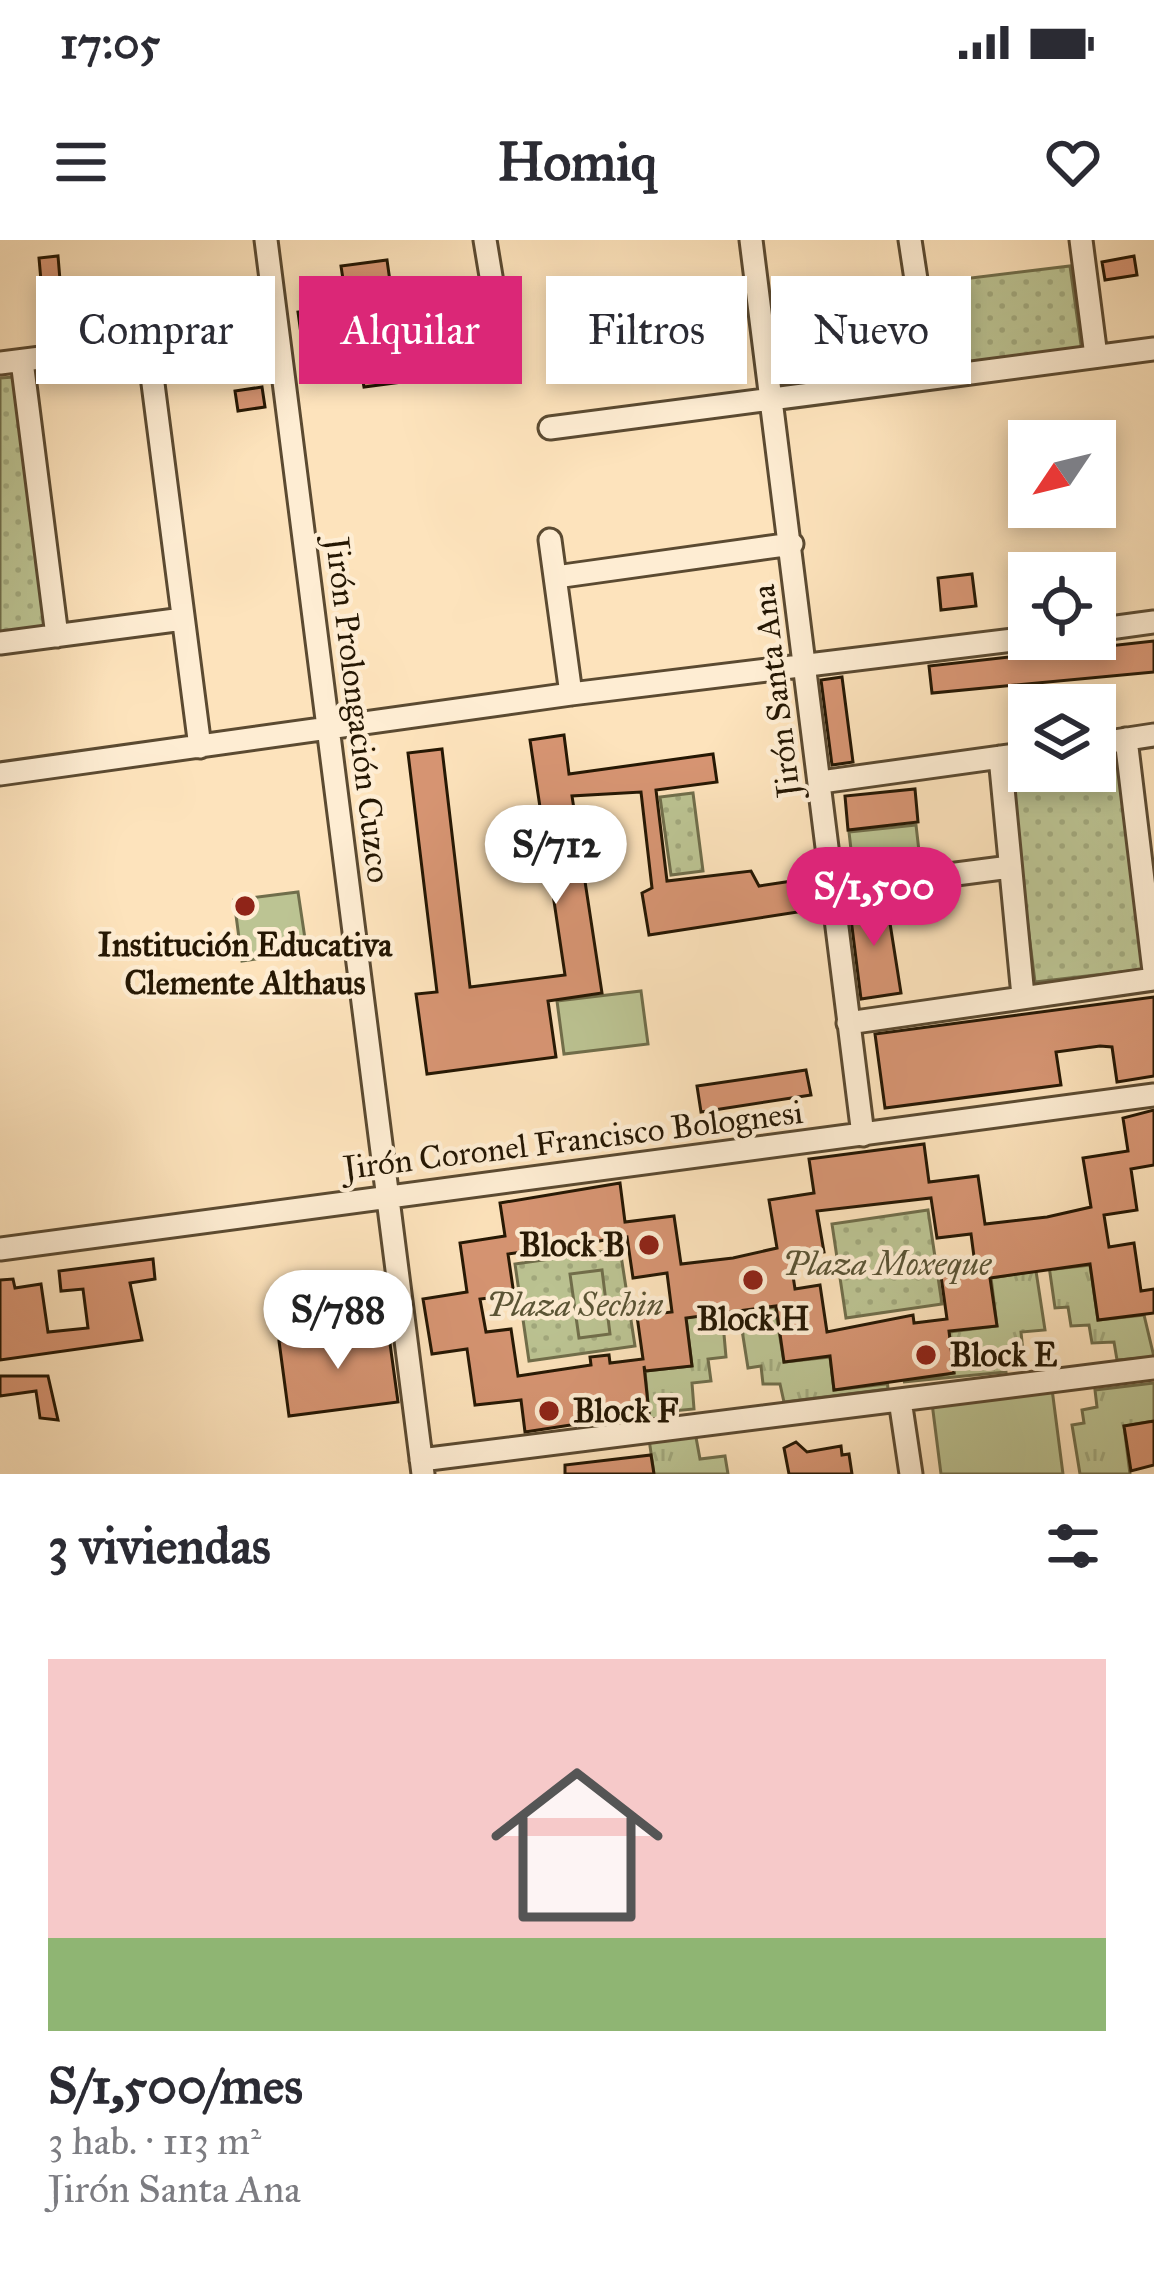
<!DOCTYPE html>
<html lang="es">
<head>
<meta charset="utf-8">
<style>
	:root { --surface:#fff; --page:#f7f7f7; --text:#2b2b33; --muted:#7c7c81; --line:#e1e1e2; --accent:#db2777 }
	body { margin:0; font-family:"IM FELL Great Primer",serif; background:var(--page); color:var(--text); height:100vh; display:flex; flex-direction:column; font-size:45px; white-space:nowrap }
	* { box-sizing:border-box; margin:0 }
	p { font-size:39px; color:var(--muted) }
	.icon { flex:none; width:66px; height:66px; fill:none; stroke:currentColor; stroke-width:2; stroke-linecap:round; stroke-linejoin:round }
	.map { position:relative; height:1234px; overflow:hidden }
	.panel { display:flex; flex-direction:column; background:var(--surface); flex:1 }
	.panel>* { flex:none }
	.top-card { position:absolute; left:36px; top:36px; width:1083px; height:108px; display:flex; gap:24px }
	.needle { width:78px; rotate:235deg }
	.fabs { position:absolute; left:1008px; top:180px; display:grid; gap:24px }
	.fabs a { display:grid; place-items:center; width:108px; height:108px; border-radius:0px; background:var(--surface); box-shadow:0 6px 18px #0003; font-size:60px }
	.price { position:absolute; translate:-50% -102px; padding:0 27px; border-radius:42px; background:#fff; color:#222; font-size:39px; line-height:78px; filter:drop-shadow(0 3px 6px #0008) }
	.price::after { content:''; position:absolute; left:50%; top:72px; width:36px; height:27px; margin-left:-18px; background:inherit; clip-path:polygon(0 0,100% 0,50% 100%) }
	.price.selected { background:var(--accent); color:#fff }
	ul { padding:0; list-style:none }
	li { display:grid; align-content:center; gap:24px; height:636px; padding:0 48px }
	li+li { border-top:3px solid var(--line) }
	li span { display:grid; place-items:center; height:372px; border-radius:0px; color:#555 }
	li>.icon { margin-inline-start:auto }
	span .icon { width:216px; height:216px; fill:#fffc; stroke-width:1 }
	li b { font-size:51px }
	h2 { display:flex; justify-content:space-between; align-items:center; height:144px; padding:0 48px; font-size:51px }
	.chip { padding:0 42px; border-radius:0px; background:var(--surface); box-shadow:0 6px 18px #0003; font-size:42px; line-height:108px }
	.chip.selected { background:var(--accent); color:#fff }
	.status { display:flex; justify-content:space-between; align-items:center; height:84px; padding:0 60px; background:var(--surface); direction:ltr }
	.status svg { height:33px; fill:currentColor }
	header { display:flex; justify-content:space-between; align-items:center; height:156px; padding:0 48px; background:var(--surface); font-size:54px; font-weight:700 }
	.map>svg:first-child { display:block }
	.grass { fill:url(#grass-tufts); stroke:#706e4b; stroke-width:3 }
	.park { fill:url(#park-dots); stroke:#706e4b; stroke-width:3 }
	.pitch { fill:#bcc493; stroke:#706e4b; stroke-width:3 }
	.building { fill:#d79573; stroke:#251703; stroke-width:3; fill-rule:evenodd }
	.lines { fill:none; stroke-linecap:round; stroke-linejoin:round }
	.minor-casing { stroke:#5b4a31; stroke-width:27 }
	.minor { stroke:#feedd3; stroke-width:21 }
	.poi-dot { fill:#8f2418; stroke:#feedd3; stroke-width:4.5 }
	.labels { text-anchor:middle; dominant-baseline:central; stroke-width:9; stroke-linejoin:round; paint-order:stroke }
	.street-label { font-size:33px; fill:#251703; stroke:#feedd3 }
	.poi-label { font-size:33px; font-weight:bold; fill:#251703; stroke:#feedd3 }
	.park-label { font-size:33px; font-style:italic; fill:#5a5435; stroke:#feedd3 }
</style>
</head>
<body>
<div class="status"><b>17:05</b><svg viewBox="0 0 49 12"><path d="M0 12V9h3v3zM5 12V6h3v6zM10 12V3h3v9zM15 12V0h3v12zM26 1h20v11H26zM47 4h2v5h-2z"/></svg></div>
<header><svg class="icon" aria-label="menu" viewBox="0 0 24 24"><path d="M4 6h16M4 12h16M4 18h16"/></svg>Homiq<svg class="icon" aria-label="heart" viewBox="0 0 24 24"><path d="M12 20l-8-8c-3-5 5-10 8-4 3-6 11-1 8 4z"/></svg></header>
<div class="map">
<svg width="1154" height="1234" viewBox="0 0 1154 1234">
	<defs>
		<pattern id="grass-tufts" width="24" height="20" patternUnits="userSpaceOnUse" patternTransform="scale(3)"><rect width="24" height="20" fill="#bcc493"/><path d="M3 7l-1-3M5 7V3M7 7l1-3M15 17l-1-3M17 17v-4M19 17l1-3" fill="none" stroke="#a1a87d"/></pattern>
		<pattern id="park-dots" width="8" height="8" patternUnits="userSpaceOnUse" patternTransform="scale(3)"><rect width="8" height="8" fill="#bcc493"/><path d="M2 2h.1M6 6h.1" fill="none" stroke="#a1a87d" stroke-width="1.8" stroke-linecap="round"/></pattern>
	</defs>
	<rect width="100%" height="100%" fill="#fde3bc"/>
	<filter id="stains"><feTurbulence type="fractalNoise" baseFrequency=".00167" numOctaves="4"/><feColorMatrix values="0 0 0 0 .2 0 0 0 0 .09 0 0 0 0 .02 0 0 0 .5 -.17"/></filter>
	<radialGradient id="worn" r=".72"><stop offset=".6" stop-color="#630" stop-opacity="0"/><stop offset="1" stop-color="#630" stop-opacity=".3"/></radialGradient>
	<path class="grass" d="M1043,984h5l7,45 35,-4 8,55 46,-5 10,42 -37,3 -3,-18 -22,1 -3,-18 -18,1 -3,-19 -13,1z
		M1036,1031l9,59 -24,2 2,20 -19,2 2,18 -103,10 51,-9 -5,-41 48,-6 -6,-48z
		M775,1067l9,55 46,-5 4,33 52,-6v-16l2,21 -104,13 -4,-18h-17l-2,-18 -13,2 -9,-57z
		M722,1072l4,45 -18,2 3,22 -19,2 2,26 -22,2v10l-52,9 -2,-13 31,-4 -4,-42 47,-5 -6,-48z
		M1154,1143v38l-30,5 6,48h-50l-8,-49 12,-2 -2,-13 15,-3 -2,-17z
		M695,1192l5,27 25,-3 3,18h-74l-5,-35z"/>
	<path class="park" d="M1070,26l12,86 -141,17 -11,-86z
		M14,137l33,249 -47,6v-254z
		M1120,514l27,215 -112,13 -27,-215 87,4v-14z
		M693,553l10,78 -32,4 -11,-78z
		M928,970l14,94 -96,14 -14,-94z
		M620,1009l15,97 -106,15 -14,-97z"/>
	<path class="pitch" d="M916,585l4,35 -67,7 -4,-35z
		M298,652l9,60 -65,9 -8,-61z
		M641,751l7,53 -84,10 -7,-53z
		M602,1030l8,64 -31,4 -9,-64z
		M1052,1149l11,85h-122l-9,-71z"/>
	<path class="building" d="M58,16l2,24 -19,1 -2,-23z
		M1134,16l3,19 -32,5 -3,-18z
		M387,20l7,50 13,-1 23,17 2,14 26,-4 5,38 -99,13 -3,-16 -54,7 -9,-66 49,-6 -6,-40z
		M833,62l4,23 -55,8 -3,-24z
		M262,147l3,20 -27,4 -3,-20z
		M972,334l4,32 -35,4 -3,-32z
		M1154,401v31l-222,21 -3,-27z
		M842,437l11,85 -21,3 -11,-85z
		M564,495l5,39 144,-20 4,28 -61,8 11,91 84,-10 8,15 40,-6 5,31 -155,24 -7,-42 10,-5 -11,-96 -69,4 30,197 -54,8 8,56 -129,17 -11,-80 21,-2 -29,-239 34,-4 28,238 95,-12 -35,-235z
		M915,549l3,33 -70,8 -3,-34z
		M886,658l15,95 -40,6 -12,-96z
		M1154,757v79l-37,6 -5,-35 -12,-1 -44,6 5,33 -176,23 -10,-74z
		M806,830l5,25 -110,17 -4,-26z
		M1154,870v55l-23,4 6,41 -33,5 5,32 25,-4 7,48 13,-2v24l-56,7 -8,-56 -100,14 7,48 -48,5 5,42 -120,17 -4,-34 -46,6 -8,-56 -90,12 6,48 -47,5 -1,-5 5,47 -124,19 -4,-32 -46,5 -8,-56 -35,5 -9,-55 44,-7 -7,-49 45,-7 -5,-33 120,-20 5,39 49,-6 7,48 52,-6 44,-10 -8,-48 45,-7 -5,-34 115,-15 5,38 49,-6 7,48 62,-7 44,-10 -8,-49 45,-7 -5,-33zM931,958l6,40 34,-4 5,38 -35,4 6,43 -33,4 -1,-8 -86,17 -7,-47 -25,4 -5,-33 34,-4 -7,-41zM627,997l6,41 34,-5 5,39 -35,4 6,43 -33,4 -1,-8 -19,2 1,8 -73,11 -7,-47 -25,3 -6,-33 34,-4 -6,-41z
		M153,1019l2,20 -25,4 12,57 -142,20v-80l13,-1 2,9 26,-4 7,48 40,-4 -5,-39 -22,2 -2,-20z
		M388,1089l10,73 -109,14 -10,-75z
		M0,1136h48l10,44 -18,-2 -4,-27 -36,5z
		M1154,1181v44l-23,6 -7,-45z
		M796,1202l11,10 34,-6 1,9 7,-1 3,20h-63l-5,-26z
		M651,1215l3,19h-89v-9z"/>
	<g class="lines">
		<g class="minor-casing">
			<path id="minor" d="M266,0l157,1234
				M485,0l18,109
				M751,0l112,895
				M910,0l21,138
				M1081,0l15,116
				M148,105l52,402
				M22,121l35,275
				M0,123l277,-35
				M550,188l604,-79
				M550,300l21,154
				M556,337l236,-33
				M1095,390l59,-8
				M0,403l183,-24
				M1126,499l28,232
				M1095,504l59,-9
				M1000,517l23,239
				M0,534l571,-80 458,-56
				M821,542l208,-29
				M833,650l177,-23
				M848,783l306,-44
				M0,1009l1154,-154
				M900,1160l11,74
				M421,1220l733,-92"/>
		</g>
		<use href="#minor" class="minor"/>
	</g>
	<g class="poi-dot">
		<circle cx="245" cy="666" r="12"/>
		<circle cx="649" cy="1005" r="12"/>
		<circle cx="753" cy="1040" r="12"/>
		<circle cx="926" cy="1115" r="12"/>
		<circle cx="549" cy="1171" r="12"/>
	</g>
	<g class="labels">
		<g class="street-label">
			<text transform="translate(776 451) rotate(-97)">Jirón Santa Ana</text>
			<text transform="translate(358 470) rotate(83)">Jirón Prolongación Cuzco</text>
			<text transform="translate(573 900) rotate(-7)">Jirón Coronel Francisco Bolognesi</text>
		</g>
		<g class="poi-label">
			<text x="245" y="705">Institución Educativa<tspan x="245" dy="38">Clemente Althaus</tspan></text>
			<text x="625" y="1005" text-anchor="end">Block B</text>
			<text x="753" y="1079">Block H</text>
			<text x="950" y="1115" text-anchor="start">Block E</text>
			<text x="573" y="1171" text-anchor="start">Block F</text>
		</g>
		<g class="park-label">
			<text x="887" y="1024">Plaza Moxeque</text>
			<text x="575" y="1065">Plaza Sechin</text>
		</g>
	</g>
	<rect width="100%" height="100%" filter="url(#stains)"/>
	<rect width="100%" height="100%" fill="url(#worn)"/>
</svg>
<div class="fabs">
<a><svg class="needle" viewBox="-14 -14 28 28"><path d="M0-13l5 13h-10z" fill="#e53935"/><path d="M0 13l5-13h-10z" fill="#7c7c81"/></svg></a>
<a><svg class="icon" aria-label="locate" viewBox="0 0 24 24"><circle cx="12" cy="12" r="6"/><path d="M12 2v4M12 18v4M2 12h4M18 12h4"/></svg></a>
<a><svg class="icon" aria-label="layers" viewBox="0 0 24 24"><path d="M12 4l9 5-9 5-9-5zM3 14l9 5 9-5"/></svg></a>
</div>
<b class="price" style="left:556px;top:667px">S/712</b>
<b class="price selected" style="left:874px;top:709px">S/1,500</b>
<b class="price" style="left:338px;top:1132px">S/788</b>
<div class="top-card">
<a class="chip">Comprar</a>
<a class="chip selected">Alquilar</a>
<a class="chip">Filtros</a>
<a class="chip">Nuevo</a>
</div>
</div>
<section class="panel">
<h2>3 viviendas<svg class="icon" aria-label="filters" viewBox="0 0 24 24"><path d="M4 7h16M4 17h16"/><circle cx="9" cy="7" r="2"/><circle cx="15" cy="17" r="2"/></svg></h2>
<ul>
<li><span style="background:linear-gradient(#f6c9c9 75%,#8fb573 0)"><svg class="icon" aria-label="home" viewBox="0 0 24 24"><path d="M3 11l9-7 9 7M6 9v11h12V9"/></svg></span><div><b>S/1,500/mes</b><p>3 hab. · 113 m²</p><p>Jirón Santa Ana</p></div></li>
</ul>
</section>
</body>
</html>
